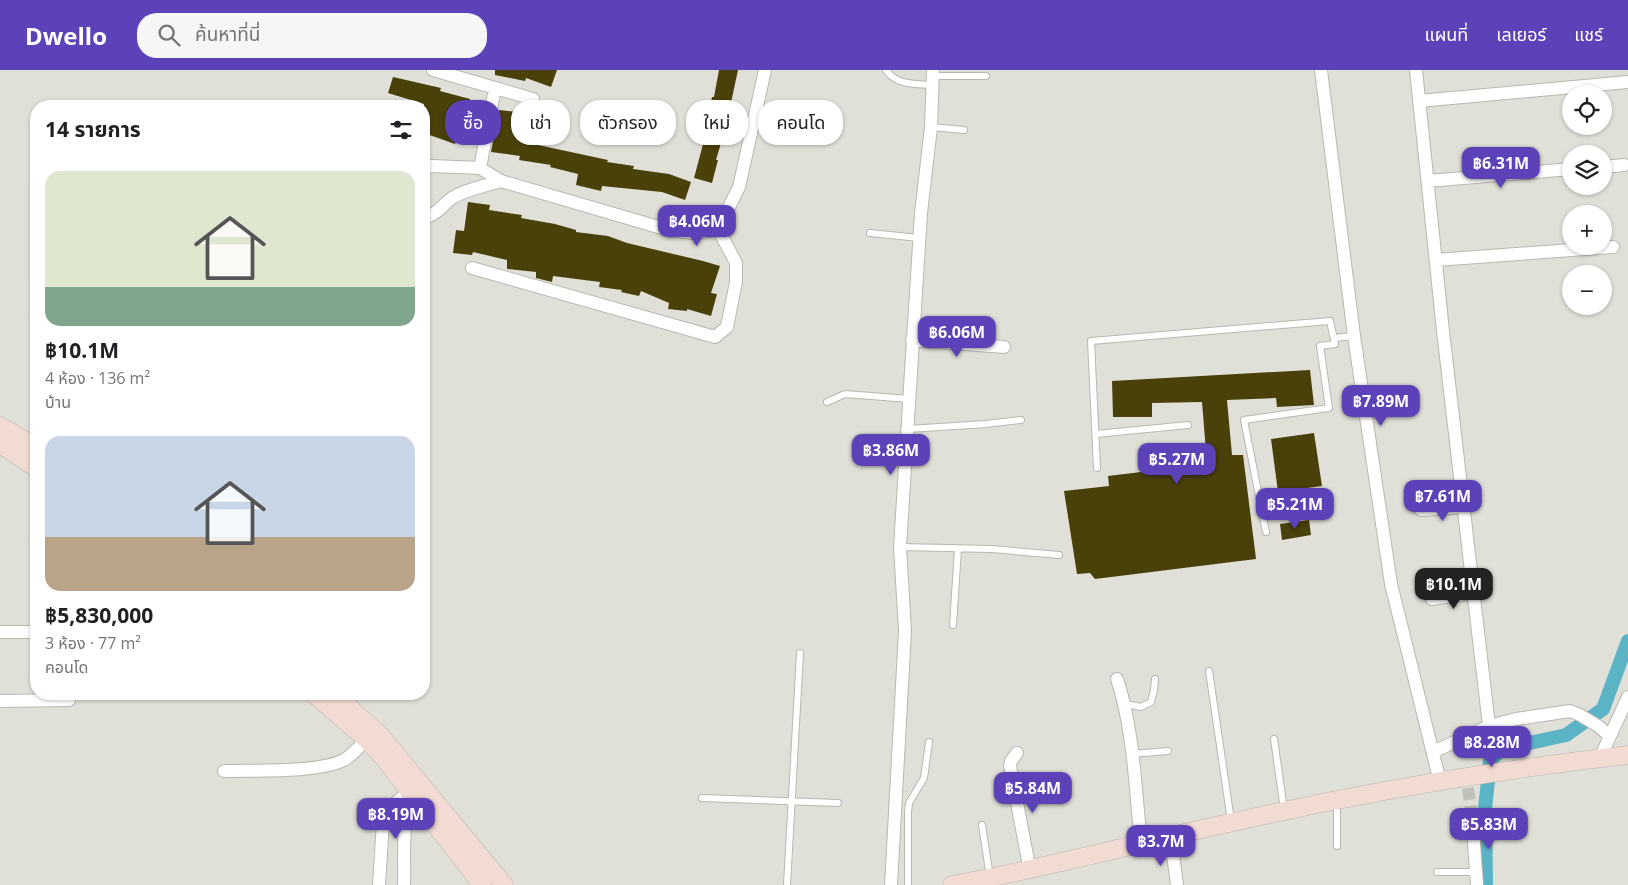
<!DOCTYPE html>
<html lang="th">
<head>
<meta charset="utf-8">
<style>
	:root { --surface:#fff; --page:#f6f6f6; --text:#202124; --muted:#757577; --accent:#5d41b9 }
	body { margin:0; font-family:"Open Sans","Noto Sans Thai",sans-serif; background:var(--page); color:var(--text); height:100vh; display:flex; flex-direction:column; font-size:19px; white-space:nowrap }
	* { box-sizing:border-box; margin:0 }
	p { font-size:16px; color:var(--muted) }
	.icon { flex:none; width:28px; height:28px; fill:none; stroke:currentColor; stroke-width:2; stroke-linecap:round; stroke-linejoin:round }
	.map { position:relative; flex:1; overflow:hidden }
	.drawer { position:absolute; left:30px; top:30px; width:400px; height:600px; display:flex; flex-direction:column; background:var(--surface); border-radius:20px; box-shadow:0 1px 4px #0004 }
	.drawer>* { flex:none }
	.top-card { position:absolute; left:445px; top:30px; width:475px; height:45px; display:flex; gap:10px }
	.controls { position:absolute; left:1562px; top:15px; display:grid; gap:10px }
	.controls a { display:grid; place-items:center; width:50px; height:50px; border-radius:50%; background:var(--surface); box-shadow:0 1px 4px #0004; font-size:25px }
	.price { position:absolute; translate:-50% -42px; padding:0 11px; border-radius:10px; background:var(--accent); color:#fff; font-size:16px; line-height:32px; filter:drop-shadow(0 1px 2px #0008) }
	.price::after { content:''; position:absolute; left:50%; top:30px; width:15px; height:11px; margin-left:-8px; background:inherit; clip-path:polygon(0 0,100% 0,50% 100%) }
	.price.current { background:#222; color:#fff }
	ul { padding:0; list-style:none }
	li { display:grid; align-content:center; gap:10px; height:265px; padding:0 15px }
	li span { display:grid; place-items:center; height:155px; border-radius:15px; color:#555 }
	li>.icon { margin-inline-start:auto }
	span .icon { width:90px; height:90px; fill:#fffc; stroke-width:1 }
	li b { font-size:21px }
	h2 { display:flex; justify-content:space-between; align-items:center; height:60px; padding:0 15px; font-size:21px }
	.chip { padding:0 18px; border-radius:20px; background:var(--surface); box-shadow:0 1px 4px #0004; font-size:18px; line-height:45px }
	.chip.current { background:var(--accent); color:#fff }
	header { display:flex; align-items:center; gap:30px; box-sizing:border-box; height:70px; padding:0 25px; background:var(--accent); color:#fff }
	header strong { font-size:24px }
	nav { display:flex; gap:28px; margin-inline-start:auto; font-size:18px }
	.search { width:350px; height:45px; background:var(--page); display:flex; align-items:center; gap:12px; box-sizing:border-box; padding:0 18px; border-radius:20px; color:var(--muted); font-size:19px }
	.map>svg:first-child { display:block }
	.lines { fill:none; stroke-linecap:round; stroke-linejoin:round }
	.canal { stroke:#5bb4c6; stroke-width:14 }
	.building { fill:#4a4009 }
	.street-tunnel { stroke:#c2c2ba; stroke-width:12; stroke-dasharray:12 6; stroke-linecap:butt }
	.lane-casing { stroke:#b8b7b0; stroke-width:8 }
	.street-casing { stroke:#b8b7b0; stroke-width:14 }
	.secondary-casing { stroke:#b8b7b0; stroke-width:19 }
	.lane { stroke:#fff; stroke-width:6 }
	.street { stroke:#fff; stroke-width:12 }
	.secondary { stroke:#f2dbd3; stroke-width:18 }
</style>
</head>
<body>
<header>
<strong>Dwello</strong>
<div class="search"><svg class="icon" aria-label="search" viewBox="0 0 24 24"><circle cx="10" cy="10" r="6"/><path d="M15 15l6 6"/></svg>ค้นหาที่นี่</div>
<nav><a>แผนที่</a><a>เลเยอร์</a><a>แชร์</a></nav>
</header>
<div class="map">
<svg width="1628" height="815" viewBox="0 0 1628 815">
	<rect width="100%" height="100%" fill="#e1e0d8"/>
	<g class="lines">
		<path class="canal" d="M1486,815l-1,-76 5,-48 12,-12 64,-14 37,-26 25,-68"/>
	</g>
	<path class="building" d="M495,0h62l-6,17 -25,-9 -1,3 -30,-6z
		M719,0h19l-12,56 -10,34h2l-6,23 -18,-5 16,-60h-2l4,-21h2z
		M393,7l48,11 -1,3 30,8 -15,45 -31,-11v-29l-36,-11z
		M499,40l19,2 28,10 -8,23 70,15 -1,2 27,4 -1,3 36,5 22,8 -6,18 -23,-8 -60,-6 -1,5 -25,-6 2,-11 -28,-7 1,-2 -32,-5 1,-4 -29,-4z
		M468,132l22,3 -1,5 33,5 -1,3 34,6 21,6v2l32,4 19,7 76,18 17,5 -9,27 6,1 -6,22 -24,-7v2l-19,-2 1,-6 -28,-12 -2,5 -18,-4 1,-2 -23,-3 1,-5 -47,-6 -1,6 -16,-4v-6l-29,-3v-9l-34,-8 -1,3 -19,-2 3,-23 8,1z
		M1310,300l4,35 -37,2 -1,-9 -49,2 5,55h11l13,104 -161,20 -5,-6 -13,1 -13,-83 45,-5 -1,-10 99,-12 -5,-62 -50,1v14h-39l-1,-36z
		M1314,363l8,53 -44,6 -7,-53z
		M1309,450l2,15 -29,5 -2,-16z"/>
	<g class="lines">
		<path class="street-tunnel" d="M1468,718l4,28"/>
		<g class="lane-casing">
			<path id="lane" d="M886,0c10,15 29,14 46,15
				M933,6h53
				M931,57l33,3
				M870,163l49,5
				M1334,268l20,-2
				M827,332l18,-8 64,5
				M908,359l78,-5 35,-4
				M1096,364l92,-9
				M1097,398l-6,-127 239,-20 5,23 -15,2 9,62 -85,12 22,112
				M900,477l92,2 67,6
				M953,555l5,-76
				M1209,601l22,150
				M1125,634l16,3 10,-5 3,-12 1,-11
				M1274,669l10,71
				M1132,684l36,-3
				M702,728l136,5
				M982,755l8,52
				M1337,776v-35
				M1437,802h40
				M787,815l13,-232
				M908,815v-73l1,-9 15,-25 5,-36"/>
		</g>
		<g class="street-casing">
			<path id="street" d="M433,0l100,29
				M1321,0l33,266 37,248 49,198
				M1416,0l27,261 46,395 27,-7 54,-8 10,4 18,11 12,10
				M1419,31l209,-19
				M1604,97l20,-2
				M424,98l8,-2 48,2 21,13 171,50 24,2 22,-4 21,-42 26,-117
				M480,98l15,-80
				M1428,111l143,-12
				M424,148c14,-4 17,-12 28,-20 14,-9 33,-12 49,-17
				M1436,190l177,-13
				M472,198l243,69 12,-10 9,-45v-19l-18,-34
				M912,270l92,7
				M1421,440l41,-3
				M1432,529l40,-6
				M0,562h36
				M1117,609c17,52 18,109 24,163
				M0,631l69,-1
				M346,633l8,-9
				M1433,682l56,-26
				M1017,683l-6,8 -1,5 20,105
				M1600,688l28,-61
				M224,701c31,-1 94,2 120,-11 9,-5 15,-13 22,-21
				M1472,746l5,69
				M1172,777l5,38
				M379,815l4,-63 5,-13 21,-17
				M404,815c1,-24 -2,-49 3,-73l12,-8
				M891,815l14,-254 -5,-84 21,-334 10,-86 2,-57"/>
		</g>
		<g class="secondary-casing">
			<path id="secondary" d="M0,356l36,21
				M0,374l36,24
				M314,624l52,45 18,19 98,127
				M334,624l46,41 124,150
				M952,815c94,-17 185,-42 277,-62 131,-30 266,-53 399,-68"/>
		</g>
		<use href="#lane" class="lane"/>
		<use href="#street" class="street"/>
		<use href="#secondary" class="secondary"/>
	</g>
</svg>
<div class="controls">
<a><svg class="icon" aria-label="locate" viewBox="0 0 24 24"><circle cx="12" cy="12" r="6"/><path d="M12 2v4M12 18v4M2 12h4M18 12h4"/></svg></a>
<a><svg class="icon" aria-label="layers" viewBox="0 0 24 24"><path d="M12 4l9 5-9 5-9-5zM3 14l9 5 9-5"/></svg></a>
<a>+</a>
<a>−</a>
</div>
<b class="price" style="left:1501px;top:119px">฿6.31M</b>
<b class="price" style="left:697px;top:177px">฿4.06M</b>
<b class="price" style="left:957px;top:288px">฿6.06M</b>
<b class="price" style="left:1381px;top:357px">฿7.89M</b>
<b class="price" style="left:891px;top:406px">฿3.86M</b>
<b class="price" style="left:1177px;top:415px">฿5.27M</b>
<b class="price" style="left:1443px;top:452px">฿7.61M</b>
<b class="price" style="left:1295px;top:460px">฿5.21M</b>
<b class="price current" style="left:1454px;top:540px">฿10.1M</b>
<b class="price" style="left:1492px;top:698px">฿8.28M</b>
<b class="price" style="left:1033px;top:744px">฿5.84M</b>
<b class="price" style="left:396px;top:770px">฿8.19M</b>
<b class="price" style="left:1489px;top:780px">฿5.83M</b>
<b class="price" style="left:1161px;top:797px">฿3.7M</b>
<div class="top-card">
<a class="chip current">ซื้อ</a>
<a class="chip">เช่า</a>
<a class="chip">ตัวกรอง</a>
<a class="chip">ใหม่</a>
<a class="chip">คอนโด</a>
</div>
<section class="drawer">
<h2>14 รายการ<svg class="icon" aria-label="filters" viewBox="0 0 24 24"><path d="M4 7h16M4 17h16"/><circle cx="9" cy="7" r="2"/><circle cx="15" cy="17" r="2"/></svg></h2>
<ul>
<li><span style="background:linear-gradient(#dfe7d0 75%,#7fa58c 0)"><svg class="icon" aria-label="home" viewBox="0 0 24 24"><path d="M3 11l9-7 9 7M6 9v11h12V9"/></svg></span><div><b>฿10.1M</b><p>4 ห้อง · 136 m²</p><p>บ้าน</p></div></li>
<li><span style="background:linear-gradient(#c9d6e8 65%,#b9a48a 0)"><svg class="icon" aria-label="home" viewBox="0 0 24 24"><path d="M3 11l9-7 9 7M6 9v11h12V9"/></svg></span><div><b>฿5,830,000</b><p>3 ห้อง · 77 m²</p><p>คอนโด</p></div></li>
</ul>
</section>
</div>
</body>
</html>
